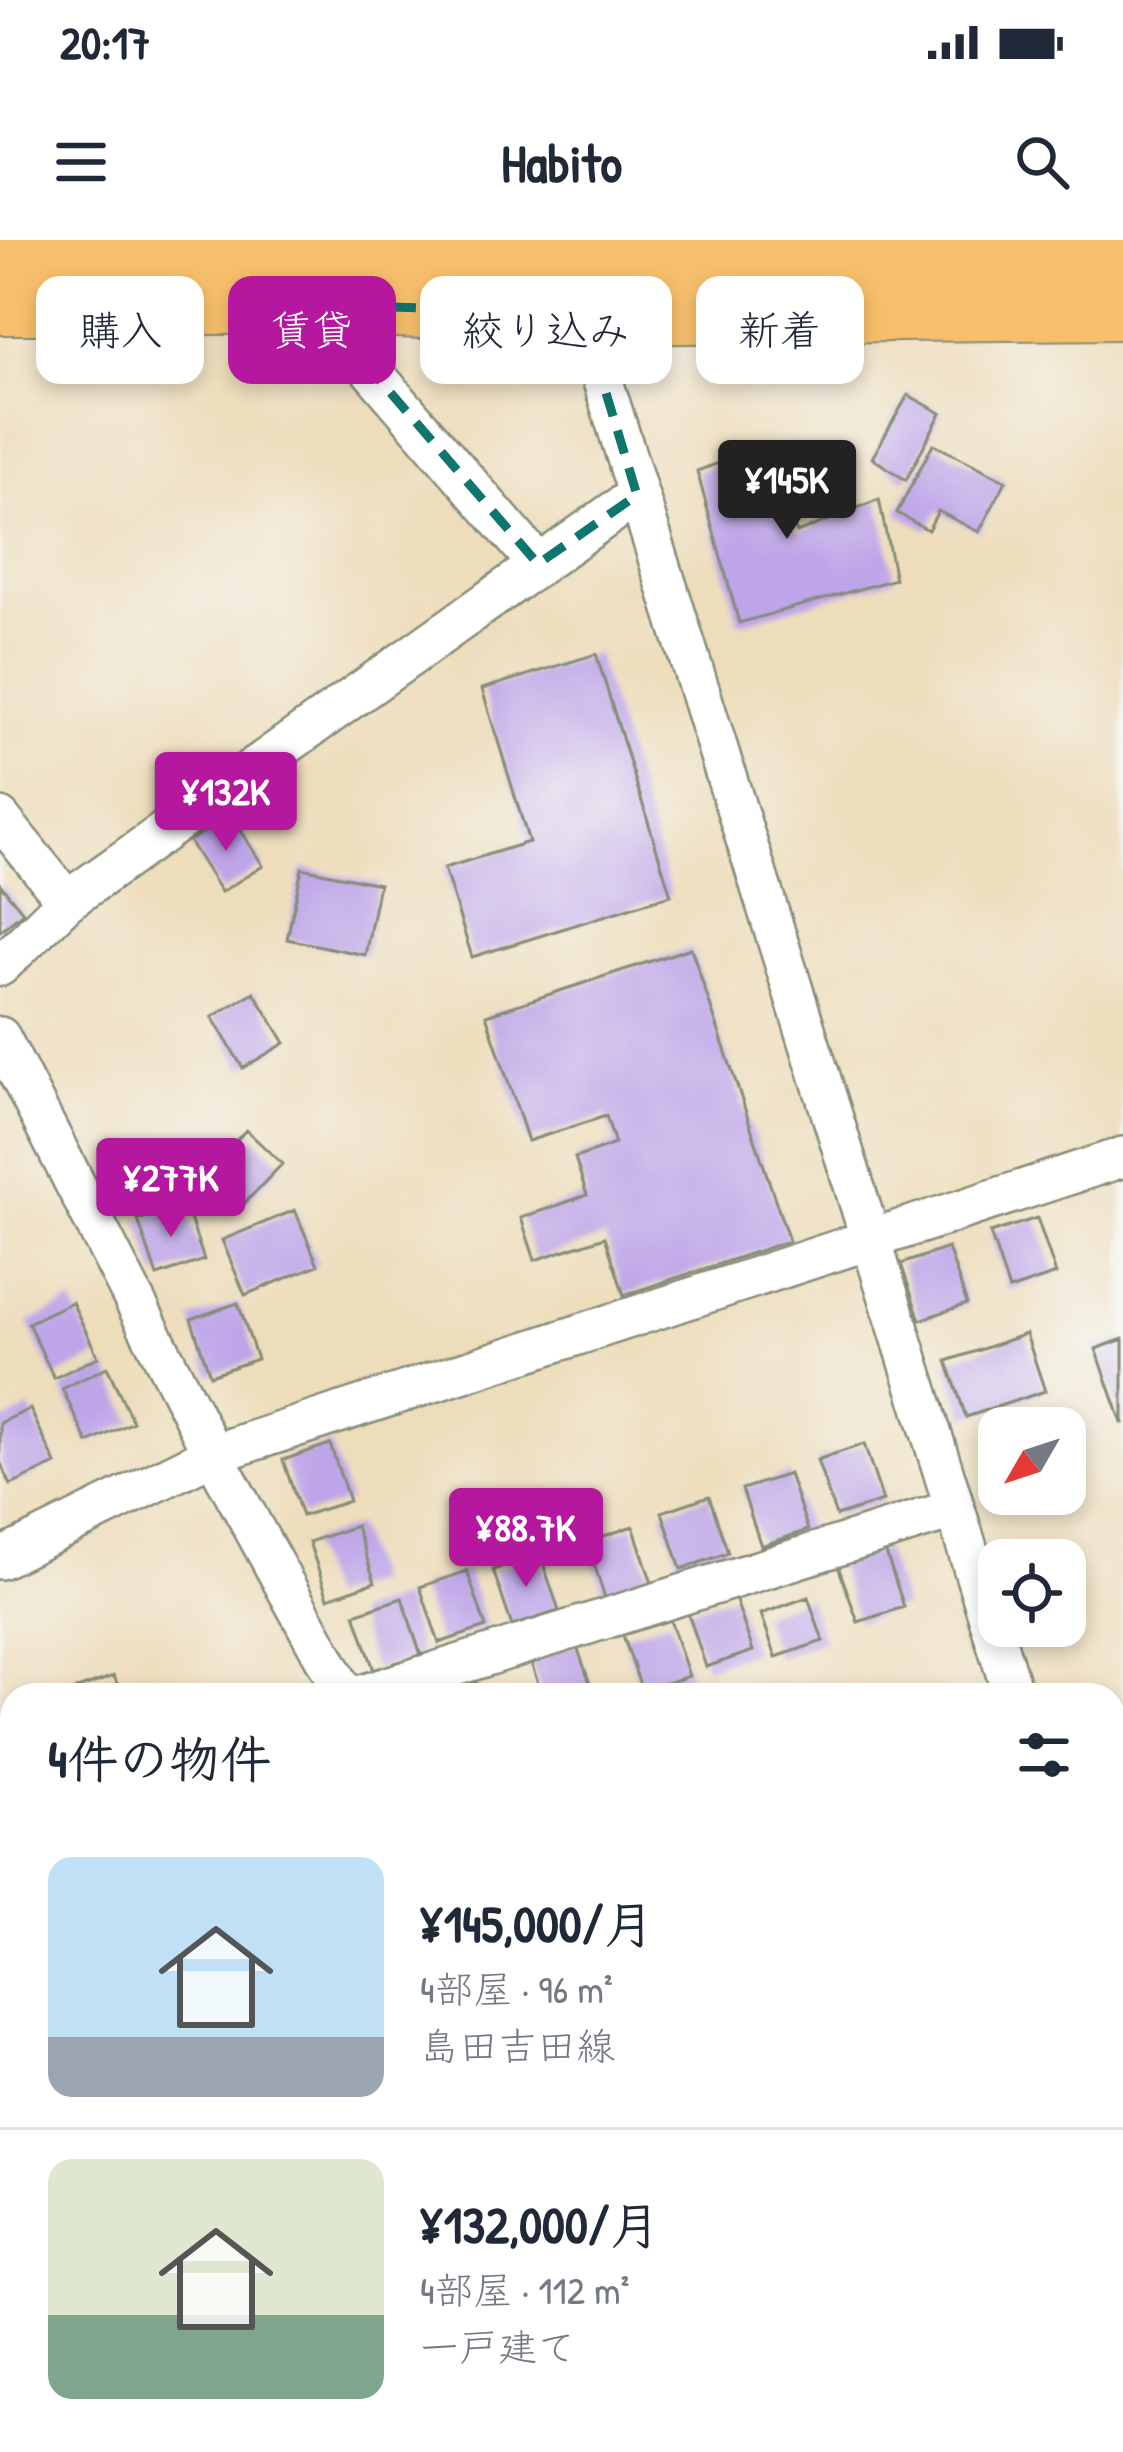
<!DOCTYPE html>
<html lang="ja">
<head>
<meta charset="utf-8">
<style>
	:root { --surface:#fff; --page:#f2f2f3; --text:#1f2937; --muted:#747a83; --line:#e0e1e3; --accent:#b5179e }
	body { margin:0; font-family:"Patrick Hand","Klee One",sans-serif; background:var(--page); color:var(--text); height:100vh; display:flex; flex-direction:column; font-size:45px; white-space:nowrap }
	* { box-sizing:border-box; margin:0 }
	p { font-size:39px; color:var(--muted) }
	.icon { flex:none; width:66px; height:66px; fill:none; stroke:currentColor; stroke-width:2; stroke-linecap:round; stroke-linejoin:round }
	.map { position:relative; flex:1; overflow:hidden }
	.details { position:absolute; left:0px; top:1443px; width:1125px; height:771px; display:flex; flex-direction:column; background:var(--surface); border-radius:36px 36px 0 0; box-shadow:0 6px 18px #0003 }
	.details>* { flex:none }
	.hud { position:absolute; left:36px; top:36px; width:1053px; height:108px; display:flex; gap:24px }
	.needle { width:78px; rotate:231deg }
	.controls { position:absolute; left:978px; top:1167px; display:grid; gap:24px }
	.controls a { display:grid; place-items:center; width:108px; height:108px; border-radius:24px; background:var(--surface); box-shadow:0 6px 18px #0003; font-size:60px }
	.price { position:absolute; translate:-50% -102px; padding:0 27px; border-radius:12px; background:var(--accent); color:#fff; font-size:39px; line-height:78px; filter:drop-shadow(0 3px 6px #0008) }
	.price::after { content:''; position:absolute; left:50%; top:72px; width:36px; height:27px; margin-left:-18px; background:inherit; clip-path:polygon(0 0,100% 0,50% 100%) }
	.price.active { background:#222; color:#fff }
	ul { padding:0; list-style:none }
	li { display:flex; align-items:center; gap:36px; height:300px; padding:0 48px }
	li+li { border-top:3px solid var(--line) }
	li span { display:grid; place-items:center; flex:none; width:336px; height:240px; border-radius:24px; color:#555 }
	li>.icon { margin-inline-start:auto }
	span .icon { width:144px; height:144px; fill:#fffc; stroke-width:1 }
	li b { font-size:51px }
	h2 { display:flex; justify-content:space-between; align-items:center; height:144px; padding:0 48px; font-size:51px }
	.chip { padding:0 42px; border-radius:24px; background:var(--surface); box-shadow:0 6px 18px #0003; font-size:42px; line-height:108px }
	.chip.active { background:var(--accent); color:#fff }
	.status { display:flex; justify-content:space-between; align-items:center; height:84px; padding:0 60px; background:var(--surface); direction:ltr }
	.status svg { height:33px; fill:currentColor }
	header { display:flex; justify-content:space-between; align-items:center; height:156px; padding:0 48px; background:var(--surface); font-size:54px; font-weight:800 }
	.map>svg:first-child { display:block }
	.building { fill:#bea4e8 }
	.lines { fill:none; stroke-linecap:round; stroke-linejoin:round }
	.street-casing { stroke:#868d78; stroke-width:44 }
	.secondary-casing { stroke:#868d78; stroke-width:58 }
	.primary-casing { stroke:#868d78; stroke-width:64 }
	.street { stroke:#fff; stroke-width:39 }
	.secondary { stroke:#fce5c4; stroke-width:54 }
	.primary { stroke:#f7bf6c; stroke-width:60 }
	.marked { fill:none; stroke:#0f766e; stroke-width:9; stroke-dasharray:24 15; stroke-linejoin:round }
</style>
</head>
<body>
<div class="status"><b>20:17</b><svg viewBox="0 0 49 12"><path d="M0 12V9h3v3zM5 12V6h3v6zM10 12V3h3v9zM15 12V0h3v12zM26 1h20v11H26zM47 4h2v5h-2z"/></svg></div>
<header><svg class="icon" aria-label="menu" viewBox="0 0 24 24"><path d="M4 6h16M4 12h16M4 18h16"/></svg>Habito<svg class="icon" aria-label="search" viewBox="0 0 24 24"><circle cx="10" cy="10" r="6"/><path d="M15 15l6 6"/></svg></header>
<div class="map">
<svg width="1123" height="2212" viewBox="0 0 1123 2212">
	<rect width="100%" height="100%" fill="#f6f6f2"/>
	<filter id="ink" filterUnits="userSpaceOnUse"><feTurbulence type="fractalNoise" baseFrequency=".00833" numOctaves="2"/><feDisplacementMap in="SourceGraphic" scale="24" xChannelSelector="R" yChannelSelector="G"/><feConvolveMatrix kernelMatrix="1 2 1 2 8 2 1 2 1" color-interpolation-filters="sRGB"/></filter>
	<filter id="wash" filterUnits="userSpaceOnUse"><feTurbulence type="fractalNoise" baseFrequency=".004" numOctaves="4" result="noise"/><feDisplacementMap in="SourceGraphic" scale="48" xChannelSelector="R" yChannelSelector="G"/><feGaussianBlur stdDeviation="2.7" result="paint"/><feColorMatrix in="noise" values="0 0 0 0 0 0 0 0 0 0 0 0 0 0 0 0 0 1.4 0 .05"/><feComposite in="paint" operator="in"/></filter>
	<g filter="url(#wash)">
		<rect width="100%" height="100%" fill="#edb"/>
		<g id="blocks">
			<path class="building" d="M908,155l33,18 -35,67 -34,-22z
				M933,204l73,37 -27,51 -41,-21 -10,19 -31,-17z
				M763,207l34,86 82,-34 16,80 -156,44 -42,-152z
				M596,414l75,241 -199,62 -28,-89 85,-26 -47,-153z
				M232,576l31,50 -42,26 -32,-51z
				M302,628l77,16 -14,71 -78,-16z
				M0,644l23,28 -23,19z
				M691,708l98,293 -165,54 -19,-58 -70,23 -14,-42 66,-23 -12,-37 40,-14 -9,-28 -78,25 -42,-126z
				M254,752l31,51 -42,25 -31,-51z
				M246,890l36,34 -41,43 -36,-33z
				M185,964l19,56 -47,16 -19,-56z
				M295,970l23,55 -73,30 -23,-55z
				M1037,978l19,56 -47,16 -19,-57z
				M948,1008l19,56 -47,16 -19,-56z
				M72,1062l26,55 -44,21 -26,-55z
				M238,1063l19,56 -47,16 -19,-56z
				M1026,1094l19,57 -79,26 -19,-56z
				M1123,1099v84h-1l-26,-74z
				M107,1127l26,55 -45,21 -26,-54z
				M30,1169l26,55 -45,21 -11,-23v-39z
				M330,1204l19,57 -47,15 -19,-56z
				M864,1204l19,57 -47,15 -19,-56z
				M789,1234l19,56 -47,16 -19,-57z
				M709,1256l19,57 -47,16 -19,-57z
				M356,1286l19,56 -47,16 -19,-56z
				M633,1286l19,57 -47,15 -18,-56z
				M885,1310l19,57 -46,15 -20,-56z
				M540,1314l19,57 -47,15 -19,-56z
				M467,1331l19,56 -47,16 -19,-56z
				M734,1355l19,56 -47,16 -19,-57z
				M808,1357l15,44 -47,16 -15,-43z
				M402,1358l19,57 -47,15 -19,-56z
				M670,1380l19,56 -47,15 -19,-56z
				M576,1404l18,51h-52l-12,-35z
				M114,1436l8,19h-59v-1z
				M476,1442l5,13h-41v-1z
				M0,1511l12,30v106l-9,4z
				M12,1909v73l-12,4v-72z
				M12,2002v48l-12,2v-47z
				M1114,2014l9,37 -10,3v-40z
				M1123,2090v69h-1l-9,-26v-40z
				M1114,2190l7,22h-55l27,-10h20z
				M90,2202h17l3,10h-55z
				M476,2202h53l5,10h-52z
				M1000,2202h25l4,10h-29l-3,-9z"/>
		</g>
	</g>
	<g filter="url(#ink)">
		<use href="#blocks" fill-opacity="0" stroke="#868d78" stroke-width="3"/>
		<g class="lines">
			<g class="street-casing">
				<path id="street" d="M573,58l9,16 431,1381
					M314,64l224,260
					M0,578l67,83
					M0,726l67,-65 570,-406
					M0,797l213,417 132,241
					M0,1319l213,-105 910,-297
					M362,1455l593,-186
					M1113,1775l10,32
					M1113,1858l10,-3
					M597,2202l10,10
					M685,2212c32,-9 61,-12 93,0"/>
			</g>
			<g class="secondary-casing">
				<path id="secondary" d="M0,2201l3,11"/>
			</g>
			<g class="primary-casing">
				<path id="primary" d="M0,18l306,-1 247,6 392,-8 178,2
					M0,64h314l268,10 541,-5"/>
			</g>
			<use href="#street" class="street"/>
			<use href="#secondary" class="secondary"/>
			<use href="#primary" class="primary"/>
		</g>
	</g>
	<path class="marked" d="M314,64l268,10 55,181 -99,69z"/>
</svg>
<div class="controls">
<a><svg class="needle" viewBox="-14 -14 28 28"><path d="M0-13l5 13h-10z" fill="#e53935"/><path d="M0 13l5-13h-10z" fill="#747a83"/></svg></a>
<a><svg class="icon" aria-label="locate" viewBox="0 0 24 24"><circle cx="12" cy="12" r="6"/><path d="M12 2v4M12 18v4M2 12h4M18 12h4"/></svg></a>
</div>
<b class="price active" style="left:787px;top:302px">¥145K</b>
<b class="price" style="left:226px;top:614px">¥132K</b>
<b class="price" style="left:171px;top:1000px">¥277K</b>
<b class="price" style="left:526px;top:1350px">¥88.7K</b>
<div class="hud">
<a class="chip">購入</a>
<a class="chip active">賃貸</a>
<a class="chip">絞り込み</a>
<a class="chip">新着</a>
</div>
<section class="details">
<h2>4件の物件<svg class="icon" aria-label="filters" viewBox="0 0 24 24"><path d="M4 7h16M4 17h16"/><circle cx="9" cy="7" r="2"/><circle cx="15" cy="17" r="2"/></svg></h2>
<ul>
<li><span style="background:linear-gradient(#bfe0f5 75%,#9aa5b1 0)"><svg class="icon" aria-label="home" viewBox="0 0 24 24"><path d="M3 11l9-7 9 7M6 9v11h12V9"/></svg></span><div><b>¥145,000/月</b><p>4部屋 · 96 m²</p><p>島田吉田線</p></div></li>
<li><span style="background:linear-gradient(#dfe7d0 65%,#7fa58c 0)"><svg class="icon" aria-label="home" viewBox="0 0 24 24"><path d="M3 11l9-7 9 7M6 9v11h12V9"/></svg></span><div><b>¥132,000/月</b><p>4部屋 · 112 m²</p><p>一戸建て</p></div></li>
</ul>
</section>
</div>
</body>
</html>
